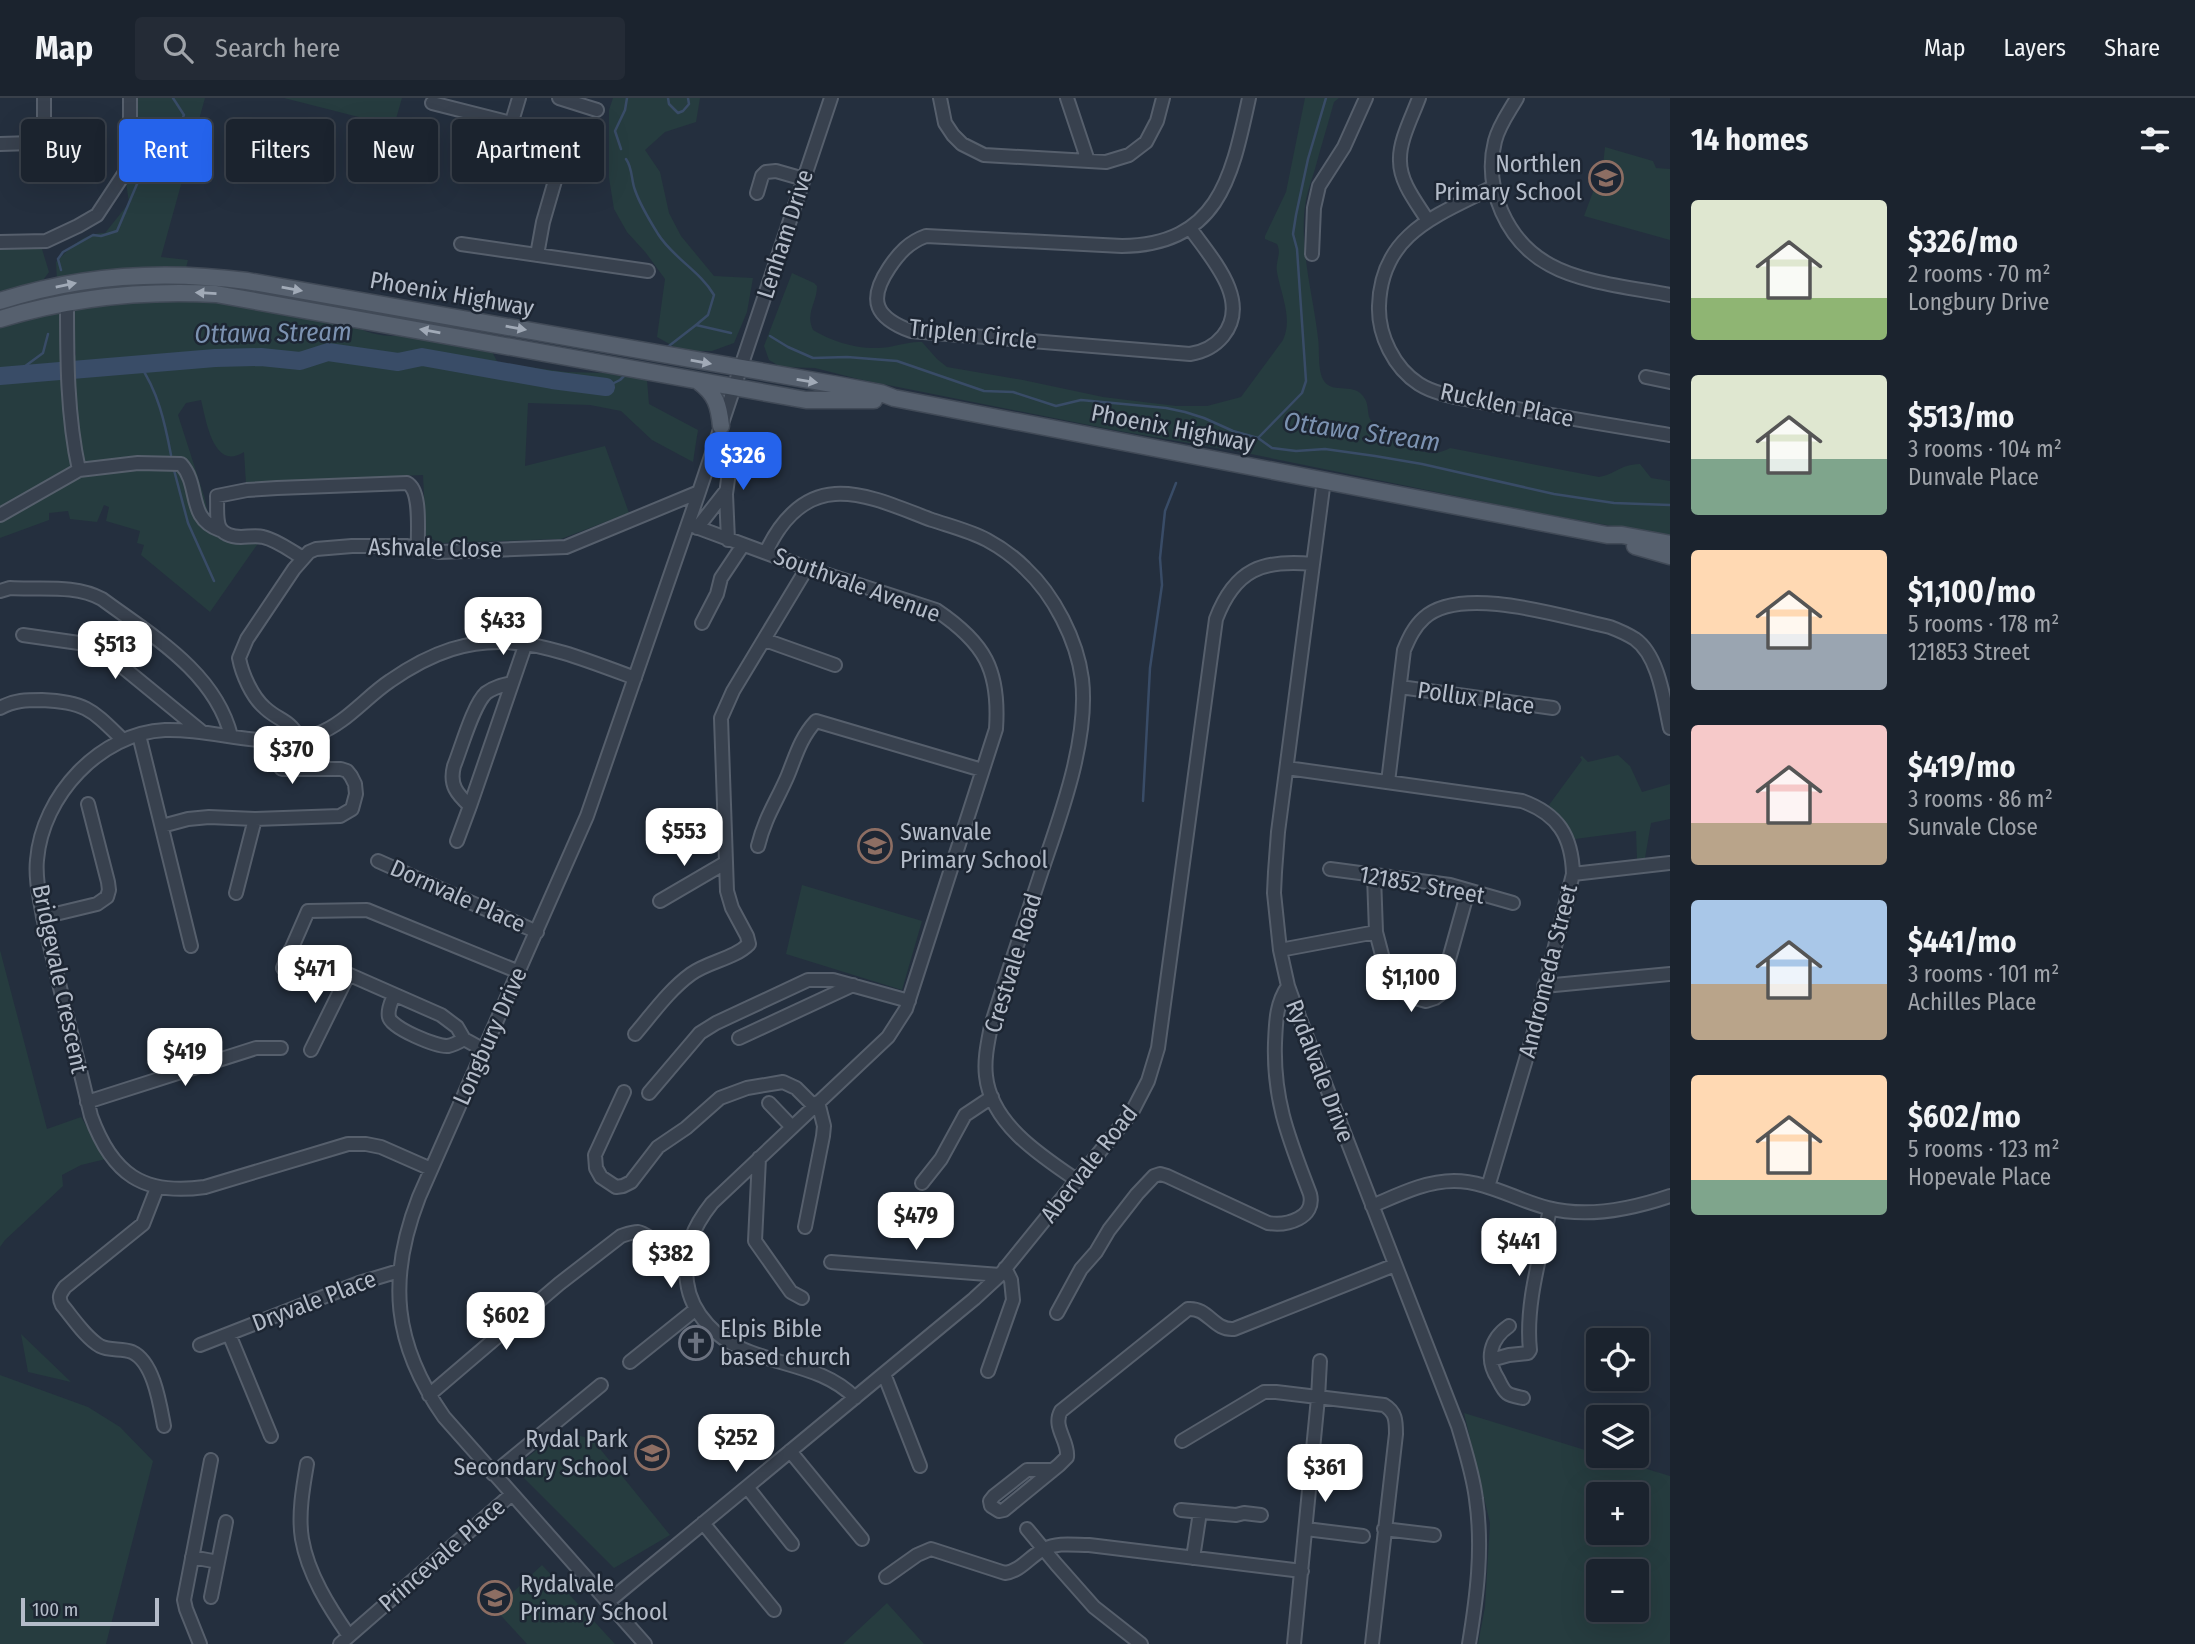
<!DOCTYPE html>
<html lang="en">
<head>
<meta charset="utf-8">
<style>
	:root { --surface:#1b232e; --page:#242b36; --text:#f1f3f6; --muted:#a0a4aa; --line:#39404a; --accent:#2563eb }
	body { margin:0; font-family:"Fira Sans Condensed",sans-serif; background:var(--page); color:var(--text); height:100vh; display:flex; flex-direction:column; font-size:26px; white-space:nowrap }
	* { box-sizing:border-box; margin:0 }
	p { font-size:23px; color:var(--muted) }
	.icon { flex:none; width:38px; height:38px; fill:none; stroke:currentColor; stroke-width:2; stroke-linecap:round; stroke-linejoin:round }
	.map { position:relative; flex:1; overflow:hidden }
	.side { display:flex; flex-direction:column; background:var(--surface); width:525px }
	.side>* { flex:none }
	.hud { position:absolute; left:21px; top:21px; width:665px; height:63px; display:flex; gap:14px }
	.tools { position:absolute; left:1586px; top:1230px; display:grid; gap:14px }
	.tools a { display:grid; place-items:center; width:63px; height:63px; border-radius:7px; background:var(--surface); box-shadow:0 7px 28px #0002,0 0 0 2px var(--line); font-size:35px }
	.scale { position:absolute; left:21px; bottom:18px; width:138px; box-sizing:border-box; padding-left:7px; border:4px solid #b4bcc9; border-top:0; font-size:19px; line-height:24px; white-space:nowrap; color:#b4bcc9; -webkit-text-stroke:5px #1d2633; paint-order:stroke }
	.price { position:absolute; translate:-50% -60px; padding:0 16px; border-radius:14px; background:#fff; color:#222; font-size:23px; line-height:46px; filter:drop-shadow(0 2px 4px #0008) }
	.price::after { content:''; position:absolute; left:50%; top:42px; width:21px; height:16px; margin-left:-10px; background:inherit; clip-path:polygon(0 0,100% 0,50% 100%) }
	.price.selected { background:var(--accent); color:#fff }
	ul { padding:0; list-style:none }
	li { display:flex; align-items:center; gap:21px; height:175px; padding:0 21px }
	li span { display:grid; place-items:center; flex:none; width:196px; height:140px; border-radius:7px; color:#555 }
	li>.icon { margin-inline-start:auto }
	span .icon { width:84px; height:84px; fill:#fffc; stroke-width:1 }
	li b { font-size:30px }
	h2 { display:flex; justify-content:space-between; align-items:center; height:84px; padding:0 21px; font-size:30px }
	.pill { padding:0 24px; border-radius:7px; background:var(--surface); box-shadow:0 7px 28px #0002,0 0 0 2px var(--line); font-size:24px; line-height:63px }
	.pill.selected { background:var(--accent); color:#fff }
	header { display:flex; align-items:center; gap:42px; box-sizing:border-box; height:98px; padding:0 35px; background:var(--surface); border-bottom:2px solid var(--line) }
	header strong { font-size:33px }
	nav { display:flex; gap:38px; margin-inline-start:auto; font-size:24px }
	.search { width:490px; height:63px; background:var(--page); display:flex; align-items:center; gap:18px; box-sizing:border-box; padding:0 24px; border-radius:7px; color:var(--muted); font-size:26px }
	main { display:flex; flex:1; min-height:0 }
	.map>svg:first-child { display:block }
	.green { fill:#263c3f; fill-rule:evenodd }
	.lines { fill:none; stroke-linecap:round; stroke-linejoin:round }
	.stream { stroke:#394c67; stroke-width:2.5 }
	.river { stroke:#394c67; stroke-width:18 }
	.minor-casing { stroke:#565f6c; stroke-width:16 }
	.major-casing { stroke:#414a57; stroke-width:19 }
	.minor { stroke:#38414e; stroke-width:12 }
	.major { stroke:#56606e; stroke-width:16 }
	.oneway { fill:#a1aab7 }
	.labels { text-anchor:middle; dominant-baseline:central; stroke-width:5; stroke-linejoin:round; paint-order:stroke }
	.poi-label { font-size:24px; fill:#b4bcc9; stroke:#1d2633; text-anchor:start }
	.street-label { font-size:24px; fill:#b4bcc9; stroke:#1d2633 }
	.water-label { font-size:26px; font-style:italic; fill:#7c92b1; stroke:#1d2633 }
</style>
</head>
<body>
<header>
<strong>Map</strong>
<div class="search"><svg class="icon" aria-label="search" viewBox="0 0 24 24"><circle cx="10" cy="10" r="6"/><path d="M15 15l6 6"/></svg>Search here</div>
<nav><a>Map</a><a>Layers</a><a>Share</a></nav>
</header>
<main>
<div class="map">
<svg width="1670" height="1546" viewBox="0 0 1670 1546">
	<rect width="100%" height="100%" fill="#242f3e"/>
	<path class="green" d="M135,0h70l-44,159 27,3 -2,8c-47,0 -84,1 -129,13l-1,-19c15,-15 27,-29 49,-29l24,-30 -3,-21z
		M284,0h118l-8,28z
		M613,0h87l-4,24 -31,10 -20,18 15,22 9,41 12,23 33,40 39,2 -6,34 -13,31 -22,8h-30l-25,-14 8,-58 -19,-26 -19,-21 -13,-23 -5,-31v-68z
		M1305,0h34l-5,4c-6,22 -13,44 -19,67 -3,10 -7,20 -9,31 -8,45 7,93 12,138 2,12 -1,32 6,43 9,14 32,0 41,18 4,7 2,14 5,20 5,11 48,33 60,34 7,1 14,-2 20,-5l149,29c18,-3 19,-12 41,-13l11,14 19,3v55l-126,-22 -303,-62 -122,-21 -261,-52 -43,-11 -34,-1 -12,-7 -5,-14 28,-73 22,10 3,3c0,17 -12,27 -4,44 18,11 43,19 64,18 15,0 30,-7 45,-6l15,17 10,8 76,13 80,17 73,9h31l34,-9 42,-57c10,-22 -2,-45 -6,-68 -2,-11 5,-18 0,-28l-12,-5v-3l21,-44z
		M1605,49l48,14 3,7 14,1v71l-86,-24 19,-51z
		M0,150l42,1 7,23 -8,11 -41,10z
		M139,202h58l51,6 105,19c27,16 47,9 76,12 20,2 41,7 61,11l8,15 68,9 43,1 38,7 2,24 49,26 -5,32 -41,-22 -31,-29 -31,-6 -62,-2 -3,63 80,-20 24,67 -68,26 -119,4 -16,-6 -3,-62 -177,9 -2,-32c-31,20 -38,-33 -43,-52l-15,3 -8,12 26,81 9,37 10,8 36,1 -49,70 -69,-57 3,-10 -7,-2 3,-12 -34,-10 3,-14 -5,-2 -7,17 -27,-3 -2,-8 -19,2v7l-49,18v-210l32,-11 27,-4 3,43 14,-1 -3,-21 1,-26z
		M1618,657l12,11 12,26 28,-8v35l-19,4 -6,35 -8,1 -1,-28 -61,8 -26,-34 33,-45 -2,-3 2,-1 6,6z
		M802,787l120,36 -20,69 -116,-36z
		M0,852l47,179 34,-12 25,42 -25,6 -19,10 1,11 -58,54 -5,7z
		M21,1236l50,48 -43,-10z
		M0,1277l88,32 32,20 33,34 -47,183h-106z
		M1464,1315l134,41v2h6l66,20v168h-192l7,-37 5,-84zM1598,1396h38v39h-38zM1598,1474h38v38h-38z
		M561,1333l31,8 78,96 -56,33 -100,-100z
		M542,1467l73,79h-88l-32,-35z
		M887,1505l37,41h-81z"/>
	<g class="lines">
		<path class="stream" d="M668,0l1,6 9,9 5,-2 6,-7 -1,-6
			M621,51l-6,-18 10,-21 2,-12
			M626,61c7,10 5,21 9,31 5,15 15,31 23,44 15,24 42,37 56,61l-6,20 -12,10
			M61,172l-3,-11 5,-7 30,-17 8,1 16,-5 20,-47 11,-14 28,-29 1,-11 7,-15 -11,-17
			M770,238l18,11 25,11 34,-1 50,4 87,30 29,1 43,14 25,-6 85,8 19,4 19,6 29,13 25,7 14,10 24,3 29,-2 50,7 47,8 132,30 60,9 56,2
			M665,251l31,-24 35,8
			M139,266c19,27 26,59 32,91
			M13,277l30,-22 5,-19
			M606,289l14,-7 6,-6
			M1258,340l44,-45 4,-12 -9,-132 -4,-15 3,-19 12,-56 18,-61
			M174,372l14,53 26,58
			M1143,703l7,-133 12,-83 -2,-27 5,-47 11,-28"/>
		<path class="river" d="M0,278l215,-18 46,-1 39,4 28,-9 70,10 24,-5 130,23 54,7"/>
		<g class="minor-casing">
			<path id="minor" d="M519,0l-12,40 44,9 8,6 2,7 -18,62 -6,33
				M559,0l38,12
				M940,0l5,25 8,12 9,9 22,11 122,7 23,-7 17,-13 11,-21 6,-23
				M1067,0l21,63
				M1419,0c-7,19 -20,43 -19,63 0,22 17,42 28,60
				M1517,0c-8,14 -18,27 -22,43 -12,47 12,101 55,124 32,18 84,23 120,30
				M432,5l79,20
				M0,46l32,-1 8,-4 4,-14v-27
				M1493,89c-55,28 -112,46 -114,119 -1,29 15,62 40,78 19,12 45,14 67,19 61,12 123,22 184,32
				M757,95l5,-17 4,-4 10,-1 28,8
				M1190,130c20,29 62,72 33,108 -9,11 -20,16 -33,18l-279,-23c-35,-13 -44,-30 -22,-63 10,-15 20,-26 37,-32l196,10c97,-1 110,-70 127,-148
				M0,144l46,-1 32,-15 19,-11 29,-44 4,-21v-52
				M461,146l187,27
				M1312,156l2,-46 5,-22 25,-39 22,-49
				M1646,279l24,5
				M79,372l59,-7 43,1c20,22 5,54 39,66
				M1324,382l-46,352 -3,40 -1,21 6,57 8,36 10,28 160,412c7,24 15,48 18,73 7,49 1,97 -7,145
				M0,417l79,-45c-12,-54 -12,-112 -12,-167
				M688,426l119,44 129,42c49,33 64,60 60,119l-90,280 -18,28 -176,166c-19,24 -29,47 -25,79 2,16 10,31 21,43 39,43 108,32 147,73
				M697,430l29,-37
				M728,442l-2,-46 7,-51
				M766,454c13,-28 35,-56 69,-58 32,-2 67,15 97,26 18,6 38,11 55,20 13,7 27,17 38,28 29,27 52,72 57,111 7,60 -21,135 -40,191 -17,52 -35,104 -51,156 -3,16 -7,33 -5,50 5,48 55,80 92,105
				M303,460c-12,-7 -26,-18 -40,-21 -7,-2 -15,0 -22,0 -29,-1 -23,-19 -24,-41l30,-6 30,-2 130,-5c15,8 10,48 11,65
				M0,493l10,-3c30,2 65,-4 92,11 50,37 113,73 129,137
				M702,525l15,-29 4,-16 22,-33
				M23,537l63,9 16,6 100,82
				M765,542l70,25
				M1400,589l153,21
				M0,610c14,-8 27,-8 42,-8 45,2 51,11 81,40
				M139,637l52,211
				M299,640c-10,-19 -20,-17 -34,-30 -13,-11 -23,-34 -26,-50l8,-19 47,-70 15,-17 7,-3 36,-3h54l34,6 126,-5 133,-55
				M1287,670l235,33c36,13 50,35 51,73l-41,165 -44,148
				M1388,684l16,-132c5,-12 10,-23 20,-32 37,-34 140,-1 186,9 8,3 17,7 25,12 24,17 29,62 35,89
				M470,708c-13,-12 -21,-21 -16,-40 7,-17 19,-61 32,-73 8,-6 17,-8 26,-10
				M162,728l26,-7 21,-2 46,2 85,-3 12,-7 4,-15 -1,-10 -4,-8 -4,-5 -6,-2h-59l-7,-8 -3,-19
				M457,743l13,-35 56,-163
				M758,748c7,-29 19,-45 30,-71 8,-20 13,-38 28,-54l166,49
				M378,763l159,71
				M1330,771l120,16 63,18
				M1573,776l97,-11
				M1374,778l2,56 12,46 9,10 15,9 14,4 9,-3 4,-3 29,-104
				M236,795l19,-74
				M660,803l65,-38
				M43,819l54,-13 10,-7 2,-7 -1,-8 -20,-78
				M291,851l150,66 16,12 7,12 20,11
				M1280,852l96,-18
				M283,870l25,-57 59,-1 152,62
				M1544,888l126,-12
				M394,897c-2,6 -7,14 -5,22 2,11 48,30 59,29 6,-1 11,-4 16,-7
				M635,936c18,-21 34,-44 56,-60 18,-13 43,-15 58,-30l-2,-8 -15,-28 -5,-17 -6,-173 12,-27 74,-123
				M739,940l114,-53
				M311,952l37,-75
				M624,994l-29,63 1,13 5,9 15,10 7,-1 8,-4 27,-35 28,-19 34,-30 27,-10 36,-6 13,6 18,18
				M649,995l51,-60 16,-10 92,-43h25l76,21
				M87,1004l169,-54h25
				M769,1005l23,24
				M759,1060l-4,83 36,51 11,6
				M431,1071l-50,-22 -15,-3h-18l-143,43c-62,9 -93,-13 -114,-71l-48,-199c-3,-18 -8,-38 -6,-57 5,-64 63,-127 128,-130 52,-2 99,22 152,4 28,-10 49,-37 73,-53 91,-64 151,-38 245,-3
				M922,1085l19,-24 24,-44 27,-18
				M157,1090l-14,36 -78,63c-5,7 -7,10 -3,18 11,13 23,32 38,41 9,5 22,2 32,6 22,10 28,53 32,74
				M1372,1108c26,-11 53,-25 82,-25 33,0 62,19 94,27 39,10 84,1 122,-12
				M805,1129l18,-91 1,-10 -6,-24
				M831,1164l169,13
				M1057,1215l24,-44 15,-17 13,-22 28,-36 17,-18 6,-2 7,2 101,47c19,3 48,-5 42,-29 -20,-53 -37,-92 -35,-151 1,-22 1,-39 13,-57
				M1509,1228c-19,13 -24,33 -11,53 2,4 5,11 9,14 4,3 12,4 16,5
				M229,1236l42,102
				M200,1247l159,-62 40,-12
				M1491,1262l18,-5 19,-2 2,-3c-5,-46 11,-96 20,-141
				M630,1264l66,-53
				M988,1273l25,-71 -2,-20 -6,-12
				M884,1276l36,92
				M429,1297l130,-111 62,-48c6,-2 11,-4 17,-4 11,2 34,24 48,30
				M1182,1343l82,-49h12l108,13c12,7 12,16 12,29l-24,210
				M790,1353l72,88
				M307,1366c-4,23 -9,51 -5,75 6,35 27,68 47,97
				M1052,1372h-25l-33,26 -4,5 1,5 8,5 5,-1 55,-45 8,-8c2,-16 -15,-30 -6,-46l127,-102c20,-2 26,22 46,20l161,-64
				M493,1376l108,-89
				M747,1389l45,57
				M1181,1412l55,5 8,-2 17,2
				M703,1425l71,87
				M1027,1431l29,35 38,43 47,37
				M1306,1431l57,7
				M1384,1431l50,6
				M192,1459l26,5
				M1193,1460l7,-46
				M886,1479l31,-22 14,-6 74,24c16,-2 25,-17 39,-24 14,-7 30,-4 45,-4l213,26
				M211,1499l15,-75
				M608,1504l366,-303 26,-24 132,-163 16,-31 10,-33 58,-429c19,-50 47,-60 97,-55
				M200,1546l-14,-35 -2,-9 27,-140
				M340,1546l172,-150
				M645,1546l-201,-227c-51,-73 -57,-138 -25,-220l168,-381 112,-324 132,-394
				M1294,1546l24,-246 2,-37"/>
		</g>
		<g class="major-casing">
			<path id="major" d="M0,203c80,-26 165,-31 247,-20l591,104 43,8 13,5 713,137h15l48,9
				M0,221c72,-22 141,-29 216,-25l590,106h68
				M698,283c18,13 21,25 23,45
				M1635,448l35,10"/>
		</g>
		<use href="#minor" class="minor"/>
		<use href="#major" class="major"/>
	</g>
	<defs><path id="oneway-solid" d="M-6-.8H1V-3.2L6.5 0L1 3.2V.8H-6Z" transform="scale(1.75)"/></defs>
	<g class="oneway">
		<use href="#oneway-solid" transform="translate(66 187) rotate(-12)"/>
		<use href="#oneway-solid" transform="translate(292 191) rotate(10)"/>
		<use href="#oneway-solid" transform="translate(206 195) rotate(-177)"/>
		<use href="#oneway-solid" transform="translate(516 230) rotate(10)"/>
		<use href="#oneway-solid" transform="translate(430 233) rotate(-170)"/>
		<use href="#oneway-solid" transform="translate(701 264) rotate(10)"/>
		<use href="#oneway-solid" transform="translate(807 283) rotate(9)"/>
	</g>
	<defs>
		<g id="school-ring" transform="scale(1.75)"><circle r="9.5" fill="#1d2633" stroke="#8d6e63" stroke-width="1.5"/><path d="M0-5L7-2L0 1L-7-2ZM-4 1L0 2.5L4 1V4Q0 6-4 4Z" fill="#8d6e63"/></g>
		<g id="church-ring" transform="scale(1.75)"><circle r="9.5" fill="#1d2633" stroke="#6b7280" stroke-width="1.5"/><path d="M-1.2-6h2.4v3.5h3.3v2.4h-3.3V6h-2.4V-.1h-3.3v-2.4h3.3Z" fill="#6b7280"/></g>
	</defs>
	<g fill-rule="evenodd">
		<use href="#school-ring" x="1606" y="80"/>
		<use href="#school-ring" x="875" y="748"/>
		<use href="#church-ring" x="696" y="1245"/>
		<use href="#school-ring" x="652" y="1355"/>
		<use href="#school-ring" x="495" y="1500"/>
	</g>
	<g class="labels">
		<g class="poi-label">
			<text x="1582" y="66" text-anchor="end">Northlen<tspan x="1582" dy="28">Primary School</tspan></text>
			<text x="900" y="734">Swanvale<tspan x="900" dy="28">Primary School</tspan></text>
			<text x="720" y="1231">Elpis Bible<tspan x="720" dy="28">based church</tspan></text>
			<text x="628" y="1341" text-anchor="end">Rydal Park<tspan x="628" dy="28">Secondary School</tspan></text>
			<text x="520" y="1486">Rydalvale<tspan x="520" dy="28">Primary School</tspan></text>
		</g>
		<g class="street-label">
			<text transform="translate(785 136) rotate(-72)">Lenham Drive</text>
			<text transform="translate(452 196) rotate(10)">Phoenix Highway</text>
			<text transform="translate(973 236) rotate(6)">Triplen Circle</text>
			<text transform="translate(1507 307) rotate(12)">Rucklen Place</text>
			<text transform="translate(1173 330) rotate(11)">Phoenix Highway</text>
			<text transform="translate(435 450) rotate(1)">Ashvale Close</text>
			<text transform="translate(857 487) rotate(20)">Southvale Avenue</text>
			<text transform="translate(1476 600) rotate(8)">Pollux Place</text>
			<text transform="translate(1422 787) rotate(10)">121852 Street</text>
			<text transform="translate(458 798) rotate(24)">Dornvale Place</text>
			<text transform="translate(1013 865) rotate(-73)">Crestvale Road</text>
			<text transform="translate(1548 873) rotate(-76)">Andromeda Street</text>
			<text transform="translate(60 881) rotate(78)">Bridgevale Crescent</text>
			<text transform="translate(490 938) rotate(-66)">Longbury Drive</text>
			<text transform="translate(1320 973) rotate(69)">Rydalvale Drive</text>
			<text transform="translate(1089 1066) rotate(-52)">Abervale Road</text>
			<text transform="translate(314 1203) rotate(-21)">Dryvale Place</text>
			<text transform="translate(442 1457) rotate(-41)">Princevale Place</text>
		</g>
		<g class="water-label">
			<text transform="translate(273 235) rotate(-1)">Ottawa Stream</text>
			<text transform="translate(1362 334) rotate(8)">Ottawa Stream</text>
		</g>
	</g>
</svg>
<div class="tools">
<a><svg class="icon" aria-label="locate" viewBox="0 0 24 24"><circle cx="12" cy="12" r="6"/><path d="M12 2v4M12 18v4M2 12h4M18 12h4"/></svg></a>
<a><svg class="icon" aria-label="layers" viewBox="0 0 24 24"><path d="M12 4l9 5-9 5-9-5zM3 14l9 5 9-5"/></svg></a>
<a>+</a>
<a>−</a>
</div>
<div class="scale">100 m</div>
<b class="price selected" style="left:743px;top:394px">$326</b>
<b class="price" style="left:503px;top:559px">$433</b>
<b class="price" style="left:115px;top:583px">$513</b>
<b class="price" style="left:292px;top:688px">$370</b>
<b class="price" style="left:684px;top:770px">$553</b>
<b class="price" style="left:315px;top:907px">$471</b>
<b class="price" style="left:1411px;top:916px">$1,100</b>
<b class="price" style="left:185px;top:990px">$419</b>
<b class="price" style="left:916px;top:1154px">$479</b>
<b class="price" style="left:1519px;top:1180px">$441</b>
<b class="price" style="left:671px;top:1192px">$382</b>
<b class="price" style="left:506px;top:1254px">$602</b>
<b class="price" style="left:736px;top:1376px">$252</b>
<b class="price" style="left:1325px;top:1406px">$361</b>
<div class="hud">
<a class="pill">Buy</a>
<a class="pill selected">Rent</a>
<a class="pill">Filters</a>
<a class="pill">New</a>
<a class="pill">Apartment</a>
</div>
</div>
<section class="side">
<h2>14 homes<svg class="icon" aria-label="filters" viewBox="0 0 24 24"><path d="M4 7h16M4 17h16"/><circle cx="9" cy="7" r="2"/><circle cx="15" cy="17" r="2"/></svg></h2>
<ul>
<li><span style="background:linear-gradient(#dfe7d0 70%,#8fb573 0)"><svg class="icon" aria-label="home" viewBox="0 0 24 24"><path d="M3 11l9-7 9 7M6 9v11h12V9"/></svg></span><div><b>$326/mo</b><p>2 rooms · 70 m²</p><p>Longbury Drive</p></div></li>
<li><span style="background:linear-gradient(#dfe7d0 60%,#7fa58c 0)"><svg class="icon" aria-label="home" viewBox="0 0 24 24"><path d="M3 11l9-7 9 7M6 9v11h12V9"/></svg></span><div><b>$513/mo</b><p>3 rooms · 104 m²</p><p>Dunvale Place</p></div></li>
<li><span style="background:linear-gradient(#ffd9b3 60%,#9aa5b1 0)"><svg class="icon" aria-label="home" viewBox="0 0 24 24"><path d="M3 11l9-7 9 7M6 9v11h12V9"/></svg></span><div><b>$1,100/mo</b><p>5 rooms · 178 m²</p><p>121853 Street</p></div></li>
<li><span style="background:linear-gradient(#f6c9c9 70%,#b9a48a 0)"><svg class="icon" aria-label="home" viewBox="0 0 24 24"><path d="M3 11l9-7 9 7M6 9v11h12V9"/></svg></span><div><b>$419/mo</b><p>3 rooms · 86 m²</p><p>Sunvale Close</p></div></li>
<li><span style="background:linear-gradient(#a9c7e8 60%,#b9a48a 0)"><svg class="icon" aria-label="home" viewBox="0 0 24 24"><path d="M3 11l9-7 9 7M6 9v11h12V9"/></svg></span><div><b>$441/mo</b><p>3 rooms · 101 m²</p><p>Achilles Place</p></div></li>
<li><span style="background:linear-gradient(#ffd9b3 75%,#7fa58c 0)"><svg class="icon" aria-label="home" viewBox="0 0 24 24"><path d="M3 11l9-7 9 7M6 9v11h12V9"/></svg></span><div><b>$602/mo</b><p>5 rooms · 123 m²</p><p>Hopevale Place</p></div></li>
</ul>
</section>
</main>
</body>
</html>
